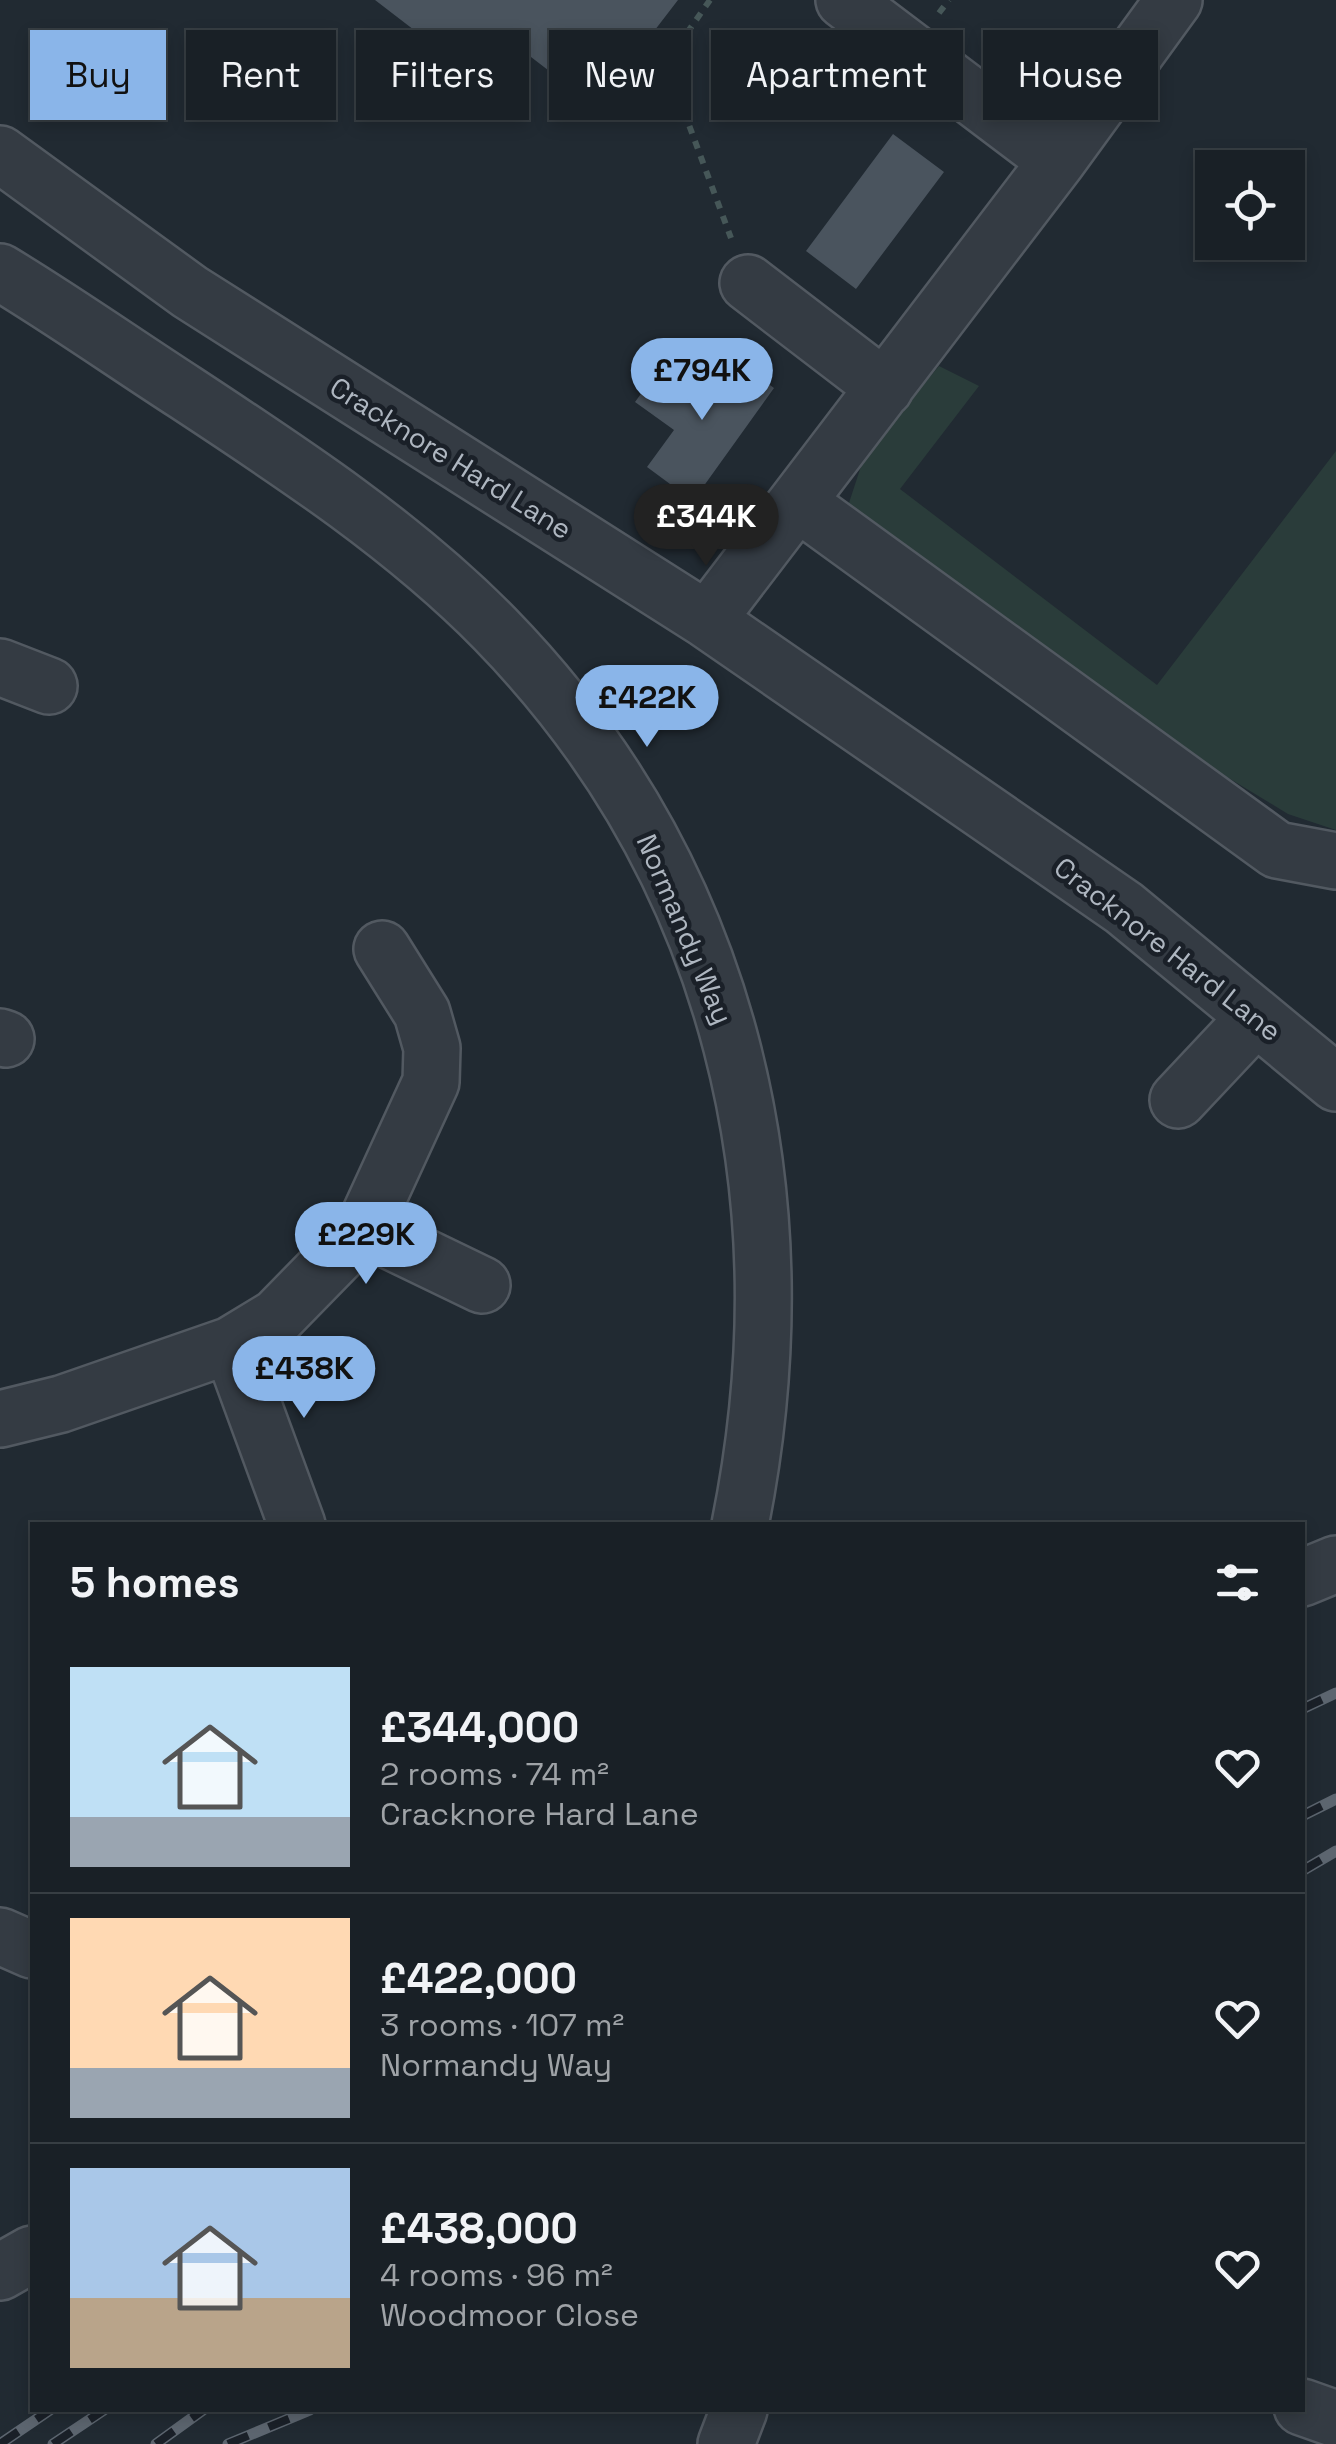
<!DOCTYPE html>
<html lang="en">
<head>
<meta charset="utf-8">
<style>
	:root { --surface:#192026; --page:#262d32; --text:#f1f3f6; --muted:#9fa3a7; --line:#373e43; --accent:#8ab5e9 }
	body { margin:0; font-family:"Space Grotesk",sans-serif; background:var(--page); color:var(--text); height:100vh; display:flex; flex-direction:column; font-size:38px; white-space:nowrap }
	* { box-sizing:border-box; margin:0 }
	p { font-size:32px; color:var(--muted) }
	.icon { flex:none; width:55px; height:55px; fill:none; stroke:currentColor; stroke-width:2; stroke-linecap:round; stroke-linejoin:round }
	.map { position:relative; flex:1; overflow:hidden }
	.sheet { position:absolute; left:30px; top:1522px; width:1275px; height:890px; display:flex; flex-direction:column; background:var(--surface); border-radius:0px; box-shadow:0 5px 15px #0003,0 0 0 2px var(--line) }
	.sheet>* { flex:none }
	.top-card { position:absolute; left:30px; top:30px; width:1278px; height:90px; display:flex; gap:20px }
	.fabs { position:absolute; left:1195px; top:150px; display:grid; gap:20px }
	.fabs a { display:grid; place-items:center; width:110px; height:110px; border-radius:0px; background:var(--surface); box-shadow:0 5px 15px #0003,0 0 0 2px var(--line); font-size:50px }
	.price { position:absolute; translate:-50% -85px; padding:0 22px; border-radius:35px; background:var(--accent); color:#111; font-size:32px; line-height:65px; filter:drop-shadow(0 2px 5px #0008) }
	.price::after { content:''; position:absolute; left:50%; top:60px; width:30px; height:22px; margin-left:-15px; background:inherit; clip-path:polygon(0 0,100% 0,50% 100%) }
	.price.active { background:#222; color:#fff }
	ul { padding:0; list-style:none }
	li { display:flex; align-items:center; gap:30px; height:250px; padding:0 40px }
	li+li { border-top:2px solid var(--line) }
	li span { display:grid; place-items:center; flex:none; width:280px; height:200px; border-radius:0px; color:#555 }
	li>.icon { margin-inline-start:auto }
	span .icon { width:120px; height:120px; fill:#fffc; stroke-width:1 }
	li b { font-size:42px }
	h2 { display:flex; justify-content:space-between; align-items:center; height:120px; padding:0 40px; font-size:42px }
	.pill { padding:0 35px; border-radius:0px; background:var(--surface); box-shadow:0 5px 15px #0003,0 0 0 2px var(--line); font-size:35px; line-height:90px }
	.pill.active { background:var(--accent); color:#111 }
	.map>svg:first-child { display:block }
	.green { fill:#2a3c3a }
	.building { fill:#4a545e }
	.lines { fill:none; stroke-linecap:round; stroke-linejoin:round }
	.minor-casing { stroke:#525961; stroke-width:60 }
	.path { stroke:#465758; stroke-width:6; stroke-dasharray:8 8; stroke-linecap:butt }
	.minor { stroke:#343b43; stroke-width:55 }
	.rail-casing { stroke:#5c656f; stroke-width:11 }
	.rail { stroke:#1a2028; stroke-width:8; stroke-dasharray:22; stroke-linecap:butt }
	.labels { text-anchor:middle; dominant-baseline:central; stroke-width:9; stroke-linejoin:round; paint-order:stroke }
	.street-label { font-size:28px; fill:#aeb6c0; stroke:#1a2028 }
</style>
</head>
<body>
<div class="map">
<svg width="1336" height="2444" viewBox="0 0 1336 2444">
	<rect width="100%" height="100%" fill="#212a32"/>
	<path class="green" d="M939,366l40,20 -79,103 257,196 179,-234v379l-48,-16 -71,-43 -370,-262 18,-55z"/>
	<path class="building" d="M375,0h303l-70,91 13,10 -12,16 -78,-60 -17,22 -44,-33 -13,17z
		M893,134l51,38 -88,117 -50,-38z
		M731,357l43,31 -81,113 -46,-34 27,-37 -39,-28 24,-33 41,30z"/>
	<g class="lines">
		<g class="minor-casing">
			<path id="minor" d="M0,154l190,138 517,328 417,288 212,175
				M1057,161l117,-161
				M0,272c63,38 124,81 186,121 108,71 219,144 309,236 238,244 311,568 245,896
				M748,283l137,105
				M797,502l480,348 59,11
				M707,620l350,-459 -213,-161
				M0,667l49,19
				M0,1037l6,2
				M1178,1100l78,-83
				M364,1228l118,57
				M231,1345l66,180
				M0,1419l61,-15 170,-59 46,-28 87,-89 67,-146 1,-34 -10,-35 -40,-64
				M1302,1578l34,-14
				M0,1936l32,14
				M0,2272l32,-18
				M1302,2407l34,12
				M726,2444l13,-34"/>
		</g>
		<path class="path" d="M710,0l-44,63 65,175
			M939,13l10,-13"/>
		<use href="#minor" class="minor"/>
		<g class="rail-casing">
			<path id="rail" d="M1302,1709l34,-16
				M1302,1816l34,-17
				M1302,1871l34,-20
				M0,2444l50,-34
				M53,2444l51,-34
				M156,2444l47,-34
				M228,2444l82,-34"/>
		</g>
		<use href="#rail" class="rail"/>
	</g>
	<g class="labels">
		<g class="street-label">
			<text transform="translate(451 458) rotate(32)">Cracknore Hard Lane</text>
			<text transform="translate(685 929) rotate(67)">Normandy Way</text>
			<text transform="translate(1168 949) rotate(38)">Cracknore Hard Lane</text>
		</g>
	</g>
</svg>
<div class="fabs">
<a><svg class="icon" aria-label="locate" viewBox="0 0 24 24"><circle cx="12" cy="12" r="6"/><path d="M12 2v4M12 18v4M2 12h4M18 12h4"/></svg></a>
</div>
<b class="price" style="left:702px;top:423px">£794K</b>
<b class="price active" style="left:706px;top:569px">£344K</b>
<b class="price" style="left:647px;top:750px">£422K</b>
<b class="price" style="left:366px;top:1287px">£229K</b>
<b class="price" style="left:304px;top:1421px">£438K</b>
<div class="top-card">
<a class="pill active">Buy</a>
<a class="pill">Rent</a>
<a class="pill">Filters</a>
<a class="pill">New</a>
<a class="pill">Apartment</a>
<a class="pill">House</a>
</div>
<section class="sheet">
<h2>5 homes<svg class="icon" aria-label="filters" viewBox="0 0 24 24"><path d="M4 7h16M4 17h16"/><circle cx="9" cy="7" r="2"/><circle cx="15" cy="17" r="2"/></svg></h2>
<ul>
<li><span style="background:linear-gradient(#bfe0f5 75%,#9aa5b1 0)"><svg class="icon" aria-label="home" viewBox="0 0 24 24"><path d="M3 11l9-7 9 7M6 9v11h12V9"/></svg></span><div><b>£344,000</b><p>2 rooms · 74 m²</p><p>Cracknore Hard Lane</p></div><svg class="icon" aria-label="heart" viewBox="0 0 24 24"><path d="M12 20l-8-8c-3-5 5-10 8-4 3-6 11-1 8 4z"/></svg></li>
<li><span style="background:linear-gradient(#ffd9b3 75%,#9aa5b1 0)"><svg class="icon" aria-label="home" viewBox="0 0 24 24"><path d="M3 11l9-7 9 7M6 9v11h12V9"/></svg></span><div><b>£422,000</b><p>3 rooms · 107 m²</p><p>Normandy Way</p></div><svg class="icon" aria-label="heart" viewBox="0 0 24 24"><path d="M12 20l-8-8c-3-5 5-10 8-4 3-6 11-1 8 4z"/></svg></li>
<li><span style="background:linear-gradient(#a9c7e8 65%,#b9a48a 0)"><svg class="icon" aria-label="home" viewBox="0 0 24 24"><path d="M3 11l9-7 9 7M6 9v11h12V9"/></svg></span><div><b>£438,000</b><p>4 rooms · 96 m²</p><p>Woodmoor Close</p></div><svg class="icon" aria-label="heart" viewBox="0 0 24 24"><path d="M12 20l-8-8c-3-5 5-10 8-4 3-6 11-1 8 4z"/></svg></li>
</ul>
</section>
</div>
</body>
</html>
